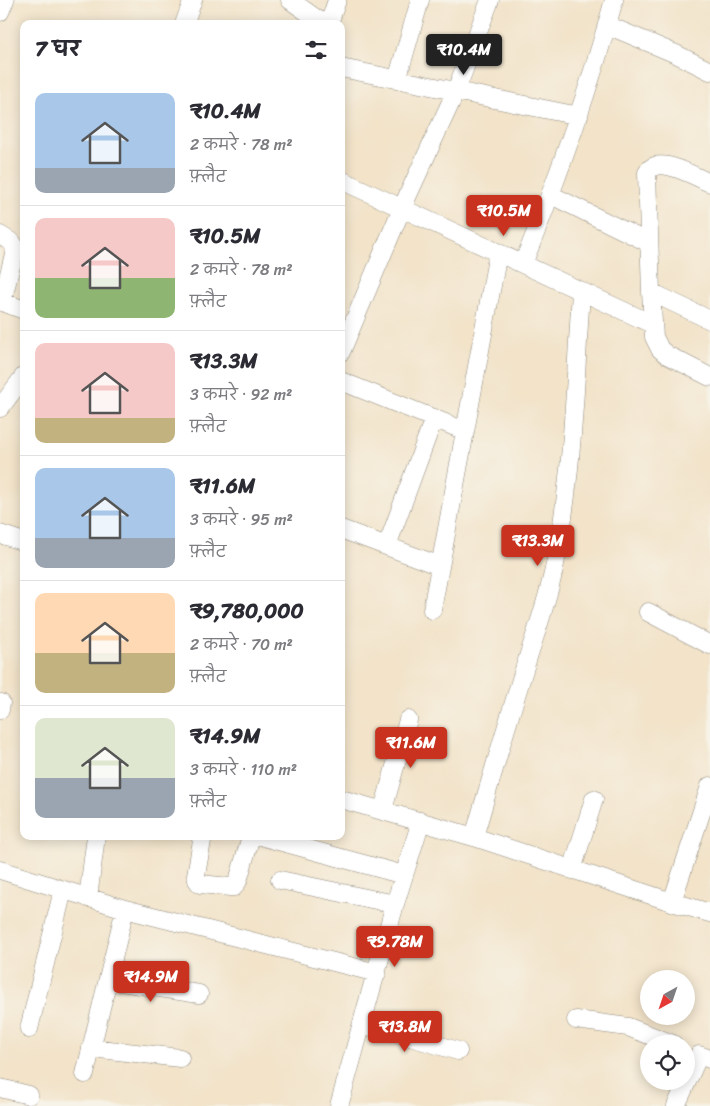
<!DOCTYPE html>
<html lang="hi">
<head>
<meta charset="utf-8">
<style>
	:root { --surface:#fff; --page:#f2f2f3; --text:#2b2b33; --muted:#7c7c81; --line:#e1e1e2; --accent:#c8321e }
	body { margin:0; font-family:Sriracha,"Playpen Sans Deva",sans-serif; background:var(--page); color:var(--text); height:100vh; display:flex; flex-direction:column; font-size:19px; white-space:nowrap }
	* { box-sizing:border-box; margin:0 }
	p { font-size:16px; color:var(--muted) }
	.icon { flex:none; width:28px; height:28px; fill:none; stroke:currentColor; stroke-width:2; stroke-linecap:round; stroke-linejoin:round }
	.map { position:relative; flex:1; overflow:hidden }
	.side { position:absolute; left:20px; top:20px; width:325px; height:820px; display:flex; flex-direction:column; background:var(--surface); border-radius:10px; box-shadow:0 2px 12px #0003 }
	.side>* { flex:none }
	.needle { width:32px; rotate:220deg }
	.buttons { position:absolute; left:640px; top:970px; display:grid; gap:10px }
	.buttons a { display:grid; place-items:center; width:55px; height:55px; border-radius:50%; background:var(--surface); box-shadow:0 2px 12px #0003; font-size:25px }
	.price { position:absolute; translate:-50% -42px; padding:0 11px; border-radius:5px; background:var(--accent); color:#fff; font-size:16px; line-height:32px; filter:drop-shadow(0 1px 2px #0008) }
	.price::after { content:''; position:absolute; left:50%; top:30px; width:15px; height:11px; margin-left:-8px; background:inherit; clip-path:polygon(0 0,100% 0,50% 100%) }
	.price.active { background:#222; color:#fff }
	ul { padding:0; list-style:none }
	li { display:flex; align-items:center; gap:15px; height:125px; padding:0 15px }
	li+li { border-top:1px solid var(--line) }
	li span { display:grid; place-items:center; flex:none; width:140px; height:100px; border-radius:10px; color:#555 }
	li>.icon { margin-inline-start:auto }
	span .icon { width:60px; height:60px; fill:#fffc; stroke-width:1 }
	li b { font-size:21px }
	h2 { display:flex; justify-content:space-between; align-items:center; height:60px; padding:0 15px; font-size:21px }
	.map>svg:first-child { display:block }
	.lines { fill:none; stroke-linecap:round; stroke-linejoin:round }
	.street-casing { stroke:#8e877a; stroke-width:19 }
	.street { stroke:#fff; stroke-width:18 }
</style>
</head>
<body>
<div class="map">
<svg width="710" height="1106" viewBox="0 0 710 1106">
	<rect width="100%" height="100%" fill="#f7f3e8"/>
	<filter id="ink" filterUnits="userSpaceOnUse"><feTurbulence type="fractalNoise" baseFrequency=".02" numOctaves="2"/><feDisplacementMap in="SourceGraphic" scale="10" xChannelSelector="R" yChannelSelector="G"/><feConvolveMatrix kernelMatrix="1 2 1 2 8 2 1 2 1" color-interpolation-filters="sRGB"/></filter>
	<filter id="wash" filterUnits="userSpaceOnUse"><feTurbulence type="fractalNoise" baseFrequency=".0096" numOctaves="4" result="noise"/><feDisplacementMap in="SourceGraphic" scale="20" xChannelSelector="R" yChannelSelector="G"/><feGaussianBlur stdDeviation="1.12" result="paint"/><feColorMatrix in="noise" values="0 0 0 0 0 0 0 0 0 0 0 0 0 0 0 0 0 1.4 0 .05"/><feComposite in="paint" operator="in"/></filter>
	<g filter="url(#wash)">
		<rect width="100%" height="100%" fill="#f2e3c9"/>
	</g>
	<g filter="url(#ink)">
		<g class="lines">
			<g class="street-casing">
				<path id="street" d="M290,0l34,24
					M0,12l5,-12
					M184,24l9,-24
					M329,24l8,-24
					M607,25l69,29 34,17
					M341,68l238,48
					M397,80l23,-80
					M341,180l311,144
					M710,183c-15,-6 -53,-30 -63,-10l4,119 3,45 6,12 7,6 43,22
					M551,195l98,48
					M0,235l13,8 2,7 -13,52
					M523,264c35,-86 66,-174 91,-264
					M651,292l59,28
					M0,301l24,9
					M341,352l61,-144 54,-117 34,-91
					M341,381l124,50
					M0,408l24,-32
					M341,529l99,37
					M0,534l24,8
					M387,546l47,-128
					M432,610l66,-357
					M648,612l62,33
					M0,710l1,-7
					M341,799l133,38 198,65 38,11
					M383,810l25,-90
					M200,836l2,5 -6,34 1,5 3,4 30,3h4l4,-6 13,-45
					M260,836l144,39
					M474,837c16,-55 32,-109 49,-164 11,-36 25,-72 32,-109 18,-89 20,-182 26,-272
					M0,870l125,39 252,64
					M572,870l22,-71
					M280,880l115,24
					M88,898l8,-62
					M672,902l38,-116
					M108,980l91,14
					M576,1020l52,7 45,17
					M362,1023l96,28
					M29,1029l34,-139
					M91,1048l89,10
					M85,1074l40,-165
					M0,1088l29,7
					M339,1106l56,-202 26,-83
					M676,1106l23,-51 11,4"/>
			</g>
			<use href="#street" class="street"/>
		</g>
	</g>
</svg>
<div class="buttons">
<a><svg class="needle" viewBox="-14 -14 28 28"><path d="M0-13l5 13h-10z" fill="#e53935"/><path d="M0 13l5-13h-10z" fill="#7c7c81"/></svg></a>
<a><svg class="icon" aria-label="locate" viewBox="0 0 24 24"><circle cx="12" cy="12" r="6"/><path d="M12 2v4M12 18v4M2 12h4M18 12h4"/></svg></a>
</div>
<b class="price active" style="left:464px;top:76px">₹10.4M</b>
<b class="price" style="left:504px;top:237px">₹10.5M</b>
<b class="price" style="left:538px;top:567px">₹13.3M</b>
<b class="price" style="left:411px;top:769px">₹11.6M</b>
<b class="price" style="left:395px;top:968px">₹9.78M</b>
<b class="price" style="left:151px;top:1003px">₹14.9M</b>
<b class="price" style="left:405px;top:1053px">₹13.8M</b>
<section class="side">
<h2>7 घर<svg class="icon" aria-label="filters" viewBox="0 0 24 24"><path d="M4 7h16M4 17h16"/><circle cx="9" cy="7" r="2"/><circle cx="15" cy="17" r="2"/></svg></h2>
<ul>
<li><span style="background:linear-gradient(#a9c7e8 75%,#9aa5b1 0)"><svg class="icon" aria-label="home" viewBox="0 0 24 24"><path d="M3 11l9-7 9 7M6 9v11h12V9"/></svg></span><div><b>₹10.4M</b><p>2 कमरे · 78 m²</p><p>फ़्लैट</p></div></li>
<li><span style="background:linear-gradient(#f6c9c9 60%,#8fb573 0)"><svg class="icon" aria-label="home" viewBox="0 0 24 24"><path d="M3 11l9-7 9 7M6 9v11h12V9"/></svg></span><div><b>₹10.5M</b><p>2 कमरे · 78 m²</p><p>फ़्लैट</p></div></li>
<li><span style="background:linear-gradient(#f6c9c9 75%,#c2b280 0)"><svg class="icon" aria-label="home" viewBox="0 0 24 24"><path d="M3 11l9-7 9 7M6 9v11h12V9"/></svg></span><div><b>₹13.3M</b><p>3 कमरे · 92 m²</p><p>फ़्लैट</p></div></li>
<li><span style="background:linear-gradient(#a9c7e8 70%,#9aa5b1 0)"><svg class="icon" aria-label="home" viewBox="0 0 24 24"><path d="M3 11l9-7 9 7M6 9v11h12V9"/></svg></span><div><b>₹11.6M</b><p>3 कमरे · 95 m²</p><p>फ़्लैट</p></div></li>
<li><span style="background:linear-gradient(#ffd9b3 60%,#c2b280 0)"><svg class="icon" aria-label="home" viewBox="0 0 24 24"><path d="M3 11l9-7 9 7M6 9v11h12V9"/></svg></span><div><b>₹9,780,000</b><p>2 कमरे · 70 m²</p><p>फ़्लैट</p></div></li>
<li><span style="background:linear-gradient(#dfe7d0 60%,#9aa5b1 0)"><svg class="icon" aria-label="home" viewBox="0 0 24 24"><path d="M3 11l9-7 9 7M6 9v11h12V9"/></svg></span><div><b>₹14.9M</b><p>3 कमरे · 110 m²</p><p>फ़्लैट</p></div></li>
</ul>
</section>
</div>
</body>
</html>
